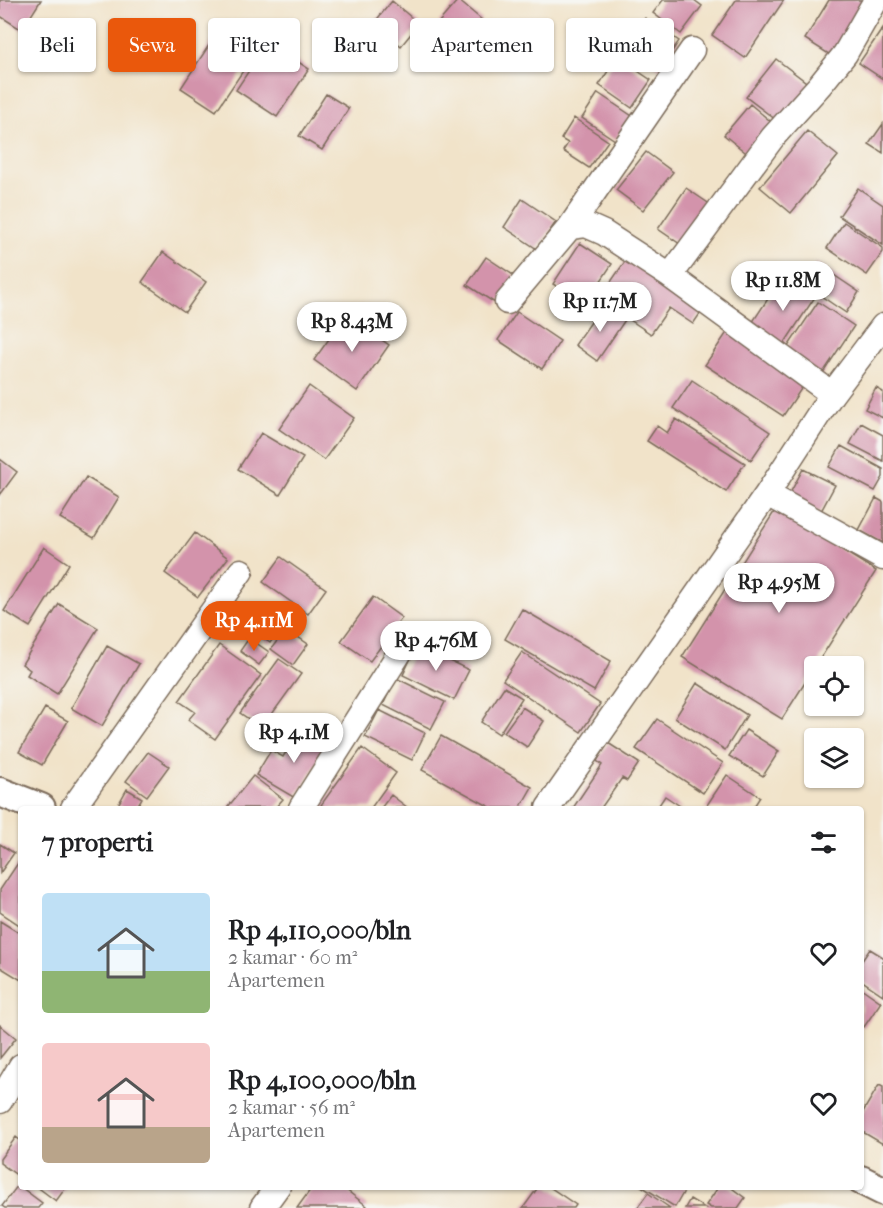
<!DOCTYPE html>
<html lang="id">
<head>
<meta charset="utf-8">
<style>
	:root { --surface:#fff; --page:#f6f6f6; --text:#202124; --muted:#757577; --accent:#ea580c }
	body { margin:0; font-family:"IM FELL French Canon",serif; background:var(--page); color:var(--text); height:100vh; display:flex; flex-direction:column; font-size:22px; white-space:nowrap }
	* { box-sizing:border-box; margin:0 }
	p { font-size:20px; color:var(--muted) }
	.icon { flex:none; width:33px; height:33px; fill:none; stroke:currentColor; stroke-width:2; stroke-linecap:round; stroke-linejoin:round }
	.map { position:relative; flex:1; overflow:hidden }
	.panel { position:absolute; left:18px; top:806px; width:846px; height:384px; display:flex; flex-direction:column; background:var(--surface); border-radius:6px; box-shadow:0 2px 4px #0004 }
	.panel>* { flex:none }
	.hud { position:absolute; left:18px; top:18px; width:848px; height:54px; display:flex; gap:12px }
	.buttons { position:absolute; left:804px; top:656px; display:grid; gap:12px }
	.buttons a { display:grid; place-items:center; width:60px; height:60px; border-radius:6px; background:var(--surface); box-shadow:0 2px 4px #0004; font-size:30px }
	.price { position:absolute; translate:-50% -51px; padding:0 14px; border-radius:21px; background:#fff; color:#222; font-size:20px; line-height:39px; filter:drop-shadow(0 2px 3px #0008) }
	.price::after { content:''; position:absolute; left:50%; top:36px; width:18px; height:14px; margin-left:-9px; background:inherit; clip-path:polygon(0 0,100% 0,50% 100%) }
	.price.on { background:var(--accent); color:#fff }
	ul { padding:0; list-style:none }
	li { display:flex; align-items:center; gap:18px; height:150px; padding:0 24px }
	li span { display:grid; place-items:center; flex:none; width:168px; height:120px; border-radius:6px; color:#555 }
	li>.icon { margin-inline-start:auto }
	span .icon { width:72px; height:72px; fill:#fffc; stroke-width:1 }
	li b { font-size:26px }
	h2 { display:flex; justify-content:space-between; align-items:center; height:72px; padding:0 24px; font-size:26px }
	.tag { padding:0 21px; border-radius:6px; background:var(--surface); box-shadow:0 2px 4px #0004; font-size:21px; line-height:54px }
	.tag.on { background:var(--accent); color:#fff }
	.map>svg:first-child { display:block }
	.building { fill:#d393ab }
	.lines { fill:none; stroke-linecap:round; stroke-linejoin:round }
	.minor-casing { stroke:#7b6b5a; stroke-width:27 }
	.tertiary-casing { stroke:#7b6b5a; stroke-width:32 }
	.minor { stroke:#fff; stroke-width:24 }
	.tertiary { stroke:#fff; stroke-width:28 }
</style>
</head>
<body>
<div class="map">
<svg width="883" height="1208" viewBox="0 0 883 1208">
	<rect width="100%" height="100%" fill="#f6f6f2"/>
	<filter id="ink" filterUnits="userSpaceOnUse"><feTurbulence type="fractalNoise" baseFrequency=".0167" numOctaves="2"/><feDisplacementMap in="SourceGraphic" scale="12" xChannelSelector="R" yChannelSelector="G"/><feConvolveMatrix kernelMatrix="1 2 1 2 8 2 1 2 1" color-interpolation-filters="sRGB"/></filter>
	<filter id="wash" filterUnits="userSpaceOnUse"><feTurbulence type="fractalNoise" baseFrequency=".008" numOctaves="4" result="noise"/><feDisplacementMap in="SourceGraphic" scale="24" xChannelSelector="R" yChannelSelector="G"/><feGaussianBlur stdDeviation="1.35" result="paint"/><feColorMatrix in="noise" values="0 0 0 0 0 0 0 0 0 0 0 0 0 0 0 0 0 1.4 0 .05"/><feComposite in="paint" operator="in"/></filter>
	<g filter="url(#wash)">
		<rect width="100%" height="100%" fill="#f1e3c9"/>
		<g id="blocks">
			<path class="building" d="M0,0h41l-19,30 -22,-14z
				M458,0l24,20 -19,22 -24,-20z
				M663,0h31l8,6 -21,28 -28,-21z
				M736,0h48l-39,58 -33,-23z
				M829,0h35l-29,58 -30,-19z
				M392,1l27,23 -18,22 -27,-23z
				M645,18l34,23 -19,28 -34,-23z
				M883,28v51l-24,-16z
				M213,39l36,23 -33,49 -35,-23z
				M268,42l41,27 -32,48 -41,-27z
				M617,57l34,23 -19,28 -33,-23z
				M776,59l34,26 -30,38 -34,-26z
				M598,93l34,23 -17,24 -33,-22z
				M326,94l23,14 -27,42 -23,-14z
				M750,104l25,21 -25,31 -26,-21z
				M574,118l34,23 -19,27 -26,-17 5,-8 -7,-4z
				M883,124v29l-14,-9z
				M807,131l31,25 -47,57 -31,-26z
				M646,152l27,20 -30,38 -27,-20z
				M686,188l25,17 -28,41 -25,-17z
				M858,188l25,17v40l-44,-29z
				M522,199l34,23 -19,27 -33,-22z
				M844,222l39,26v4l-16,23 -40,-27z
				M580,243l32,21 -27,41 -32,-21z
				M163,252l43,30 -21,30 -43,-30z
				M486,257l30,20 -18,28 -31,-20z
				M626,260l80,45 -13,19 -24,-16 -18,26 -52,-35z
				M816,263l43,29 -13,21 -44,-30z
				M783,276l32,21 -33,50 -32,-21z
				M818,302l36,24 -33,50 -36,-25z
				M603,305l22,15 -28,41 -22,-16z
				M517,312l43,29 -18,28 -44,-29z
				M346,315l43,30 -32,46 -43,-31z
				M730,328l77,52 -24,36 -78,-51z
				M692,380l78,52 -19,28 -78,-52z
				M309,386l45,32 -30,42 -45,-31z
				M876,388l7,4v26l-18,-9z
				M676,419l69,44 -19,29 -79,-51 10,-15 10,7z
				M861,423l22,12v26l-33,-17z
				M261,433l42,25 -23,37 -42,-26z
				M841,446l42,23v8l-8,14 -46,-24z
				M0,459l17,13 -17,23z
				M803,469l32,16 -15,28 -32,-16z
				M86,477l33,20 -25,41 -34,-20z
				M876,498l7,4v41l-24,-13z
				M776,509l100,62 -94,148 -100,-62z
				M195,533l33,25 -30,39 -33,-24z
				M44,547l25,17 -39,63 -26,-16z
				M281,557l45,32 -18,25 -45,-32z
				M373,597l29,21 -32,43 -29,-20z
				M59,604l39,24 -41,66 -30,-19 3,-5 -8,-6z
				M273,607l15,11 -18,25 -15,-11z
				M522,609l89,52 -17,30 -89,-52z
				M286,629l22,15 -15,21 -22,-16z
				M249,638l20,14 -10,13 -19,-14z
				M219,645l42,30 -46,64 -27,-19 7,-8 -16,-11z
				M417,645l52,25 -15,30 -51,-25z
				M107,646l32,18 -37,62 -31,-18z
				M522,652l78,52 -19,28 -78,-52z
				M279,659l22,15 -39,54 -22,-15z
				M396,678l49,24 -14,27 -48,-24z
				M697,683l50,32 -22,35 -50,-32z
				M504,687l18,11 -23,36 -18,-12z
				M522,707l22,14 -17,26 -23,-15z
				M45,708l23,13 -26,44 -23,-13z
				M379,710l46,23 -13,27 -47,-23z
				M657,719l66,44 -20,30 -67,-44z
				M301,728l28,17 -34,53 -39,-23 15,-25 12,7z
				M746,730l33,21 -16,25 -34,-20z
				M441,736l91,51 -12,21h-28l-70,-38z
				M608,743l31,20 -12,18 -5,-3 -21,30h-28l29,-43 -5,-4z
				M362,748l34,25 -25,35h-45l-5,-3z
				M148,752l21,14 -22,30 -21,-15z
				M727,775l33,22 -7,11h-48z
				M253,776l30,23 -8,9h-48z
				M127,789l15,9 -6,10h-12l-6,-3z
				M391,795l17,13h-27z
				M665,796l18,12h-26z
				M0,844l14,9 -14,20z
				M18,863l3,2v61l-21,-14v-22z
				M0,921l21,13v46l-21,-13z
				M870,949l13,8v38l-22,-15v-18z
				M861,988l20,14 -17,25 -3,-2z
				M0,1025l16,13 -16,20z
				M879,1085l4,2v57l-22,-13v-16z
				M16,1137l5,4v37l-21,-15v-4z
				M18,1185l24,18 -4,5h-33l-3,-2z
				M36,1186h31l-11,15z
				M313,1186h28l26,20 -2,2h-68z
				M539,1186h9l28,19 -2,3h-51z
				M641,1186h46l-12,21z
				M719,1186h10l16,12 -7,10h-27l-5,-3z
				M648,1193l22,15h-33z
				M690,1199l15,9h-20z"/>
		</g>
	</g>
	<g filter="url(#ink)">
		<use href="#blocks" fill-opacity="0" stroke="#7b6b5a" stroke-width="1.5"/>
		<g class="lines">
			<g class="minor-casing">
				<path id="minor" d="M570,227l122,-177
					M670,276l103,-139 47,-52 25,-31 31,-54
					M507,302l63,-75 16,-2 18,8 66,43 162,118
					M767,494l116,64
					M73,808l168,-237
					M301,808l99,-156
					M548,808l219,-314 65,-100 51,-68
					M0,1101l21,-35
					M262,1208l16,-22"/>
			</g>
			<g class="tertiary-casing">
				<path id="tertiary" d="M0,792l41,16
					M861,1180l22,11"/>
			</g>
			<use href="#minor" class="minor"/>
			<use href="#tertiary" class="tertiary"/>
		</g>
	</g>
</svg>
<div class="buttons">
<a><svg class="icon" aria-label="locate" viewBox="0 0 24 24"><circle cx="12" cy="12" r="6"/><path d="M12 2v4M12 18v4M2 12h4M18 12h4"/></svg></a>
<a><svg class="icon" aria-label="layers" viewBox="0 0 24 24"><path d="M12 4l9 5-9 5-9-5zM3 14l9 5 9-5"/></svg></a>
</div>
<b class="price" style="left:783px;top:312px">Rp 11.8M</b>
<b class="price" style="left:600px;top:333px">Rp 11.7M</b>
<b class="price" style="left:352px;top:353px">Rp 8.43M</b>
<b class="price" style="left:779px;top:614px">Rp 4.95M</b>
<b class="price on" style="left:254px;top:652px">Rp 4.11M</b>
<b class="price" style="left:436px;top:672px">Rp 4.76M</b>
<b class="price" style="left:294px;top:764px">Rp 4.1M</b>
<div class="hud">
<a class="tag">Beli</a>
<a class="tag on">Sewa</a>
<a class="tag">Filter</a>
<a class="tag">Baru</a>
<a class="tag">Apartemen</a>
<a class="tag">Rumah</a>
</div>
<section class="panel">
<h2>7 properti<svg class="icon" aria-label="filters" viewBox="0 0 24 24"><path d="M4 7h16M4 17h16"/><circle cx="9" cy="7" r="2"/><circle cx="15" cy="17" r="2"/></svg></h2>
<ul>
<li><span style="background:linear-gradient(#bfe0f5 65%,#8fb573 0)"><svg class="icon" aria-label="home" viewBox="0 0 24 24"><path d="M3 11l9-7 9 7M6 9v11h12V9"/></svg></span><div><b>Rp 4,110,000/bln</b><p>2 kamar · 60 m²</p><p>Apartemen</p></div><svg class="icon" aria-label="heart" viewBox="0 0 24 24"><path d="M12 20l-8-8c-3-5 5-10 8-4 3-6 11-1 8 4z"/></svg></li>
<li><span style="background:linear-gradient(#f6c9c9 70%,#b9a48a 0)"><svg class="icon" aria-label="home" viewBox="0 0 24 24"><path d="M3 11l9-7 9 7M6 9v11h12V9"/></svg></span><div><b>Rp 4,100,000/bln</b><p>2 kamar · 56 m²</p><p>Apartemen</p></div><svg class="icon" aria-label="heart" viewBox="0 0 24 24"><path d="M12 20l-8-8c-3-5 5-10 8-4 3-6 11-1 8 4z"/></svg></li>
</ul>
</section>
</div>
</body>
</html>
